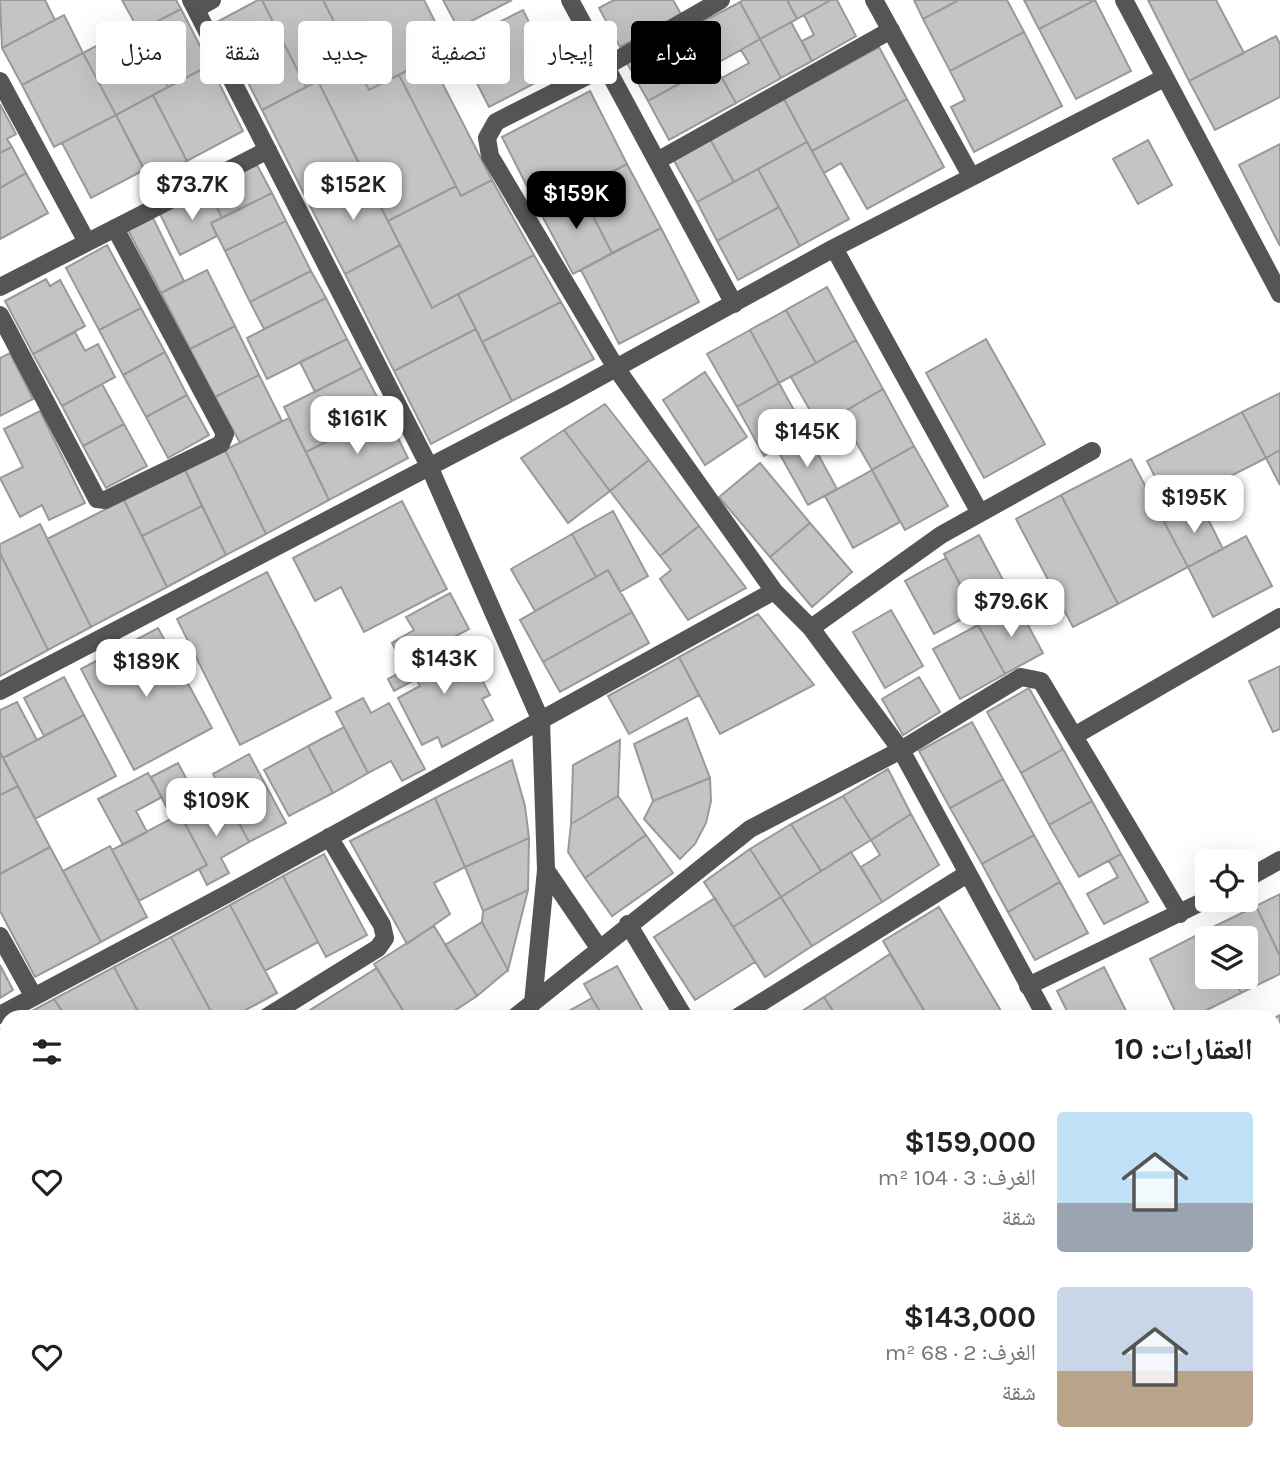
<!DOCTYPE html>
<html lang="ar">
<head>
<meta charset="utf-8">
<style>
	:root { --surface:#fff; --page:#f2f2f2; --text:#222; --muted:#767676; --accent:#000 }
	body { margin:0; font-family:Karla,"Noto Naskh Arabic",sans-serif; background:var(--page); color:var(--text); direction:rtl; height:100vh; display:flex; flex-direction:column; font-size:26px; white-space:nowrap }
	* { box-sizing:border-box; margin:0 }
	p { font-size:23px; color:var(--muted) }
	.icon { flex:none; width:38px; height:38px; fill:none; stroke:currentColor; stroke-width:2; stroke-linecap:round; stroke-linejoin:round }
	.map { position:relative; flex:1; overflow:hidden; direction:ltr }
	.details { position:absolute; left:0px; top:1010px; width:1281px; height:450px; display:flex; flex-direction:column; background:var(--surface); border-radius:21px 21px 0 0; box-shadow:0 7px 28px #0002; direction:rtl }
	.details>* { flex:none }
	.top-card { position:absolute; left:21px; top:21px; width:700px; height:63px; direction:rtl; display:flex; gap:14px }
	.fabs { position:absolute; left:1195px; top:849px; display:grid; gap:14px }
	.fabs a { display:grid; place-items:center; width:63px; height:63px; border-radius:7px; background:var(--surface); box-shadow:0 7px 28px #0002; font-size:35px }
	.price { position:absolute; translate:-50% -60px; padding:0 16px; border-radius:14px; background:#fff; color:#222; font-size:23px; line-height:46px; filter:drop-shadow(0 2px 4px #0008) }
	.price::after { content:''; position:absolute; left:50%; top:42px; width:21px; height:16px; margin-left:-10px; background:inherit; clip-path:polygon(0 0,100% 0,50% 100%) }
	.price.selected { background:var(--accent); color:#fff }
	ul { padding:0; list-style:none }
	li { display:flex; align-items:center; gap:21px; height:175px; padding:0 28px }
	li span { display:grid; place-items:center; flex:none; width:196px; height:140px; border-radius:7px; color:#555 }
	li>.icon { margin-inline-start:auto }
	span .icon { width:84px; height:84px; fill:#fffc; stroke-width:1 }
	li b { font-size:30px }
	h2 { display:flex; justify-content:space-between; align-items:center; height:84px; padding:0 28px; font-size:30px }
	.pill { padding:0 24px; border-radius:7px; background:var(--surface); box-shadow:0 7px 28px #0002; font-size:24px; line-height:63px }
	.pill.selected { background:var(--accent); color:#fff }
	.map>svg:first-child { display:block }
	.building { fill:#c4c4c4; stroke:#999; stroke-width:2 }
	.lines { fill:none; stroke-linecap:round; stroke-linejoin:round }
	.minor { stroke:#555; stroke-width:18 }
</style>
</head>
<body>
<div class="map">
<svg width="1280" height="1458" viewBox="0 0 1280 1458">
	<rect width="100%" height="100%" fill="#fff"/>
	<path class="building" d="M0,0h45l10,20 -53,28z
		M122,0h54l5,9 -42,22z
		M258,0h4l44,87 -44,23 -45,-88z
		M262,0h61l31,62 -48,25z
		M323,0h101l25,49 -80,41z
		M443,0h69l-54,28z
		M614,0h59l8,14 -61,33 -21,-39z
		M743,0h44l10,19 -37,20 -20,-37z
		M787,0h44l-34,19z
		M831,0h6l19,36 -44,25 -10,-20 12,-6 -10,-20z
		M914,0h45l-36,19z
		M959,0h48l17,32 -74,39 -27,-52z
		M1024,0h71l-56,29z
		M1095,0l36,71 -55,28 -37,-70z
		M1148,0h68l28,53 -55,28z
		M740,2l20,37 -55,31 -22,-38z
		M181,9l29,56 -42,22 -29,-56z
		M523,10l31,63 -65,34 -32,-63z
		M64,15l19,38 -61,32 -20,-37z
		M791,22l21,39 -31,17 -21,-39z
		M136,25l32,62 -52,28 -33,-62z
		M1024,32l38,74 -88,46 -23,-45 14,-7 -15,-29z
		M1276,36l4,8v53l-65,33 -26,-49z
		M673,37l21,39 -46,25 -21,-38z
		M760,39l21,39 -45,25 -14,-25 27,-15 -8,-13z
		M879,47l28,52 -95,52 -28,-52z
		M83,53l33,62 -62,32 -32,-62z
		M430,59l62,121 -31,16 -62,-121z
		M354,62l15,28 30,-15 57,111 -68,35 -70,-140z
		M714,64l22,39 -67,37 -21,-39z
		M210,65l33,66 -56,30 -34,-66z
		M318,81l44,89 -56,28 -44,-88z
		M590,91l37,73 -88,46 -37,-73z
		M153,95l34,66 -37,19 -34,-65z
		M784,99l23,43 -73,40 -24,-43z
		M907,99l37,68 -77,42 -26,-46 -17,10 -12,-22z
		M0,104l16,30 -9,5 5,8 -12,6z
		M116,115l28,55 -53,28 -29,-55z
		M710,139l24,43 -37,20 -24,-43z
		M1148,140l24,45 -34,19 -25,-45z
		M807,142l42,77 -49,27 -42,-77z
		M1280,144v102l-41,-81z
		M12,147l14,26 -26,15v-35z
		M627,164l34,64 -49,25 -33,-64z
		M257,165l15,28 -50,25 -14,-29z
		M758,169l21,38 -62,34 -20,-39z
		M362,170l38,75 -55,29 -39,-76z
		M26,173l22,40 -48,26v-51z
		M492,180l42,75 -102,53 -44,-87 68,-35 5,10z
		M208,189l14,29 -11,5 6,13 -37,19 -20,-41z
		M579,189l33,64 -39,21 -34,-64z
		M272,193l14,28 -61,30 -14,-28z
		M779,207l21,39 -62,34 -21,-39z
		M153,218l31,63 -23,12 -33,-63z
		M286,221l25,50 -61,31 -25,-51z
		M661,228l38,74 -80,42 -38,-74z
		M107,245l34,63 -42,22 -33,-62z
		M400,245l32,63 26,-14 18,35 -82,42 -49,-97z
		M534,255l27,47 -79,40 -24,-48z
		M207,270l28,56 -45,23 -29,-56z
		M311,271l15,27 -62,31 -14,-27z
		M46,279l4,7 10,-6 25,46 -52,28 -28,-53z
		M827,287l29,53 -40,23 -30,-53z
		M326,298l21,41 -80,40 -20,-41z
		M561,302l33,57 -82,42 -30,-59z
		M141,308l24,44 -42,23 -24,-45z
		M786,310l30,53 -37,20 -29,-53z
		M235,326l24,49 -44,22 -25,-48z
		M476,329l36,72 -81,43 -37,-73z
		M750,330l29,53 -42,24 -30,-53z
		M75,332l10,19 13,-7 17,33 -53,29 -29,-52z
		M347,339l15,29 -47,24 -15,-30z
		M986,339l59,105 -61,34 -58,-105z
		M856,340l27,49 -64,37 -28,-49z
		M165,352l22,43 -41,22 -23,-42z
		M10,353l23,46 -33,17v-58z
		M362,368l23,44 -79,40 -22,-45z
		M705,372l42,65 -42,28 -42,-65z
		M259,375l23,46 -42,22 -25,-46z
		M779,383l27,49 -42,24 -27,-49z
		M102,384l22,40 -41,22 -21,-40z
		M883,389l31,57 -42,24 -32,-56z
		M1280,393v57l-14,8 -24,-46z
		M187,395l22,40 -41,23 -22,-41z
		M605,404l44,56 -39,31 -46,-61z
		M40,411l45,92 -36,17 -7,-15 -22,12 -20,-39 23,-11 -19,-38z
		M385,412l23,46 -79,42 -23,-48z
		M1242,412l24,46 -96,49 -23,-46z
		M289,418l40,82 -63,34 -41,-84z
		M124,424l23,42 -41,22 -23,-42z
		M564,430l46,61 -42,32 -47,-65z
		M806,432l31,57 -29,16 -31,-56z
		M914,446l34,60 -43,24 -33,-60z
		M225,450l41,84 -40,21 -41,-85z
		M1280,450v35l-14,-27z
		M1131,459l57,108 -70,37 -57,-109z
		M649,460l50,66 -39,30 -50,-65z
		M760,463l50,60 -40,34 -51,-60z
		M185,470l17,36 -60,30 -18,-36z
		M872,470l28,52 -47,26 -28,-52z
		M1061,495l57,109 -45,23 -57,-108z
		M124,500l43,87 -76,40 -44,-88z
		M402,501l45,88 -83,43 -23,-45 -26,14 -22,-43z
		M1200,503l23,46 -35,18 -24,-45z
		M202,506l24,49 -59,32 -25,-51z
		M613,511l35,65 -28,16 -12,-22 -12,7 -24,-43z
		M810,523l42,49 -40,35 -42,-50z
		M40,524l51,103 -43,23 -48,-97v-9z
		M699,526l47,62 -58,32 -28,-41 11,-9 -11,-14z
		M572,534l24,43 -61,34 -24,-42z
		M979,535l31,58 -35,19 -31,-58z
		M1246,536l26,50 -59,31 -25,-50z
		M0,553l48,97 -48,26z
		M946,558l29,54 -41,22 -29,-53z
		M608,570l24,42 -89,50 -23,-42z
		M267,572l64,126 -91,47 -63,-126z
		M450,593l19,36 -66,35 -11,-21 22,-13 -8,-13z
		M1016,603l27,50 -38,21 -27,-49z
		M891,610l32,56 -38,22 -32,-56z
		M632,612l17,31 -89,49 -17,-30z
		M758,614l56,71 -94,49 -41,-77z
		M978,625l27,49 -45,25 -27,-50z
		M158,628l54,100 -78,42 -53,-101z
		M461,640l29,55 -8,4 11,21 -51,27 -4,-10 -16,8 -24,-47 22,-12 -4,-7 -22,12 -6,-12z
		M679,657l20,38 -70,39 -21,-38z
		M1280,666v63l-7,3 -24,-51z
		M64,677l20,38 -40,21 -20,-38z
		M919,677l21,35 -37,23 -21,-36z
		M1029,688l34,61 -42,24 -34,-61z
		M363,698l8,15 18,-10 36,66 -23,12 -11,-20 -23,12 -32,-61z
		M17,702l20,38 -34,18 -3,-6v-42z
		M84,715l32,61 -81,43 -32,-61z
		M687,718l23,60 -57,23 -19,-57z
		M972,722l31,57 -53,29 -31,-57z
		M344,727l24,46 -35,20 -25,-47z
		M620,740l-2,56 -47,28 2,-59z
		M308,746l25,47 -44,23 -25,-46z
		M1063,749l29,52 -43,24 -28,-52z
		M0,752l18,34 -18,9z
		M249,754l37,69 -37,19 -36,-68z
		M512,760l13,46 4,32 -64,29 -30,-69z
		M178,763l20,38 -27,15 -20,-39z
		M888,769l23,45 -40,26 -28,-44z
		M148,773l14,24 -26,14 11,21 -24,13 -25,-46z
		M710,778l1,23 -5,22 -11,21 -15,15 -36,-40 9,-18z
		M1003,779l31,56 -52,29 -32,-56z
		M18,786l32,61 -50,27v-79z
		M618,796l28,39 -61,43 -17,-26 3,-28z
		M843,796l28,44 -50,31 -30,-47z
		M435,798l30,69 -31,16 16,31 -43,30 -57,-103z
		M226,799l23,43 -28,16 8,15 -22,12 -8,-16 8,-4 -23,-43z
		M1092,801l29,53 -42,23 -30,-52z
		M180,814l27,51 -68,36 -27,-51z
		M911,814l28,51 -57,37 -21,-35 19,-12 -9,-15z
		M791,824l30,47 -40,26 -31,-48z
		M646,835l27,38 -61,43 -27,-38z
		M1034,835l26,47 -52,30 -26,-48z
		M529,838l-1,52 -45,21 -18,-44z
		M110,846l37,71 -46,25 -38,-71z
		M50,847l51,95 -66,35 -35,-66v-37z
		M750,849l31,48 -48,30 -29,-45z
		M851,852l31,50 -70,44 -31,-49z
		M324,854l43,81 -41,22 -43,-81z
		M1121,854l27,48 -44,22 -17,-30 31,-17 -9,-16z
		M283,876l35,66 -53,29 -35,-66z
		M1060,882l28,51 -53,27 -27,-48z
		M528,890l-20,80 -26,-48 1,-11z
		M1280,894v62l-24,-50z
		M781,897l31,49 -47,31 -32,-50z
		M715,898l40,64 -60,38 -41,-63z
		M230,905l47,88 -44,24h-19l-43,-80z
		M1256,906l24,50v18l-39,19 -8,-17h13v-38h-32l-5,-9z
		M939,907l62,104 -9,6h-64l-45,-76z
		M482,922l26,48 -31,26 -32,-51z
		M434,926l43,70 -32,21h-38l-33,-53z
		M1209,929l5,9h-6v38h25l8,17 -48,24h-15l-28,-58z
		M171,937l43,80h-73l-27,-50z
		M890,954l38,63h-91l-13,-20z
		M0,965l13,25 -13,8z
		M617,966l29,51h-43l-11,-19 -8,-14z
		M114,967l27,50h-75l-12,-18z
		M1104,967l25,50h-59l-13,-26z
		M377,968l30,49h-93l-4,-7z
		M824,997l13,20h-44z
		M592,998l11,19h-45z
		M54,999l12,18h-45z
		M1280,1015v114l-6,-13v-98z
		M0,1078l7,10v28l-7,5z
		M7,1116v62l-7,5v-62z
		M7,1178v81l-7,5v-81z
		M7,1259v73l-7,-10v-58z
		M0,1322l7,10v35l-7,4z
		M24,1452h75l-6,6h-65z
		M182,1452h131l5,6h-132z
		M313,1452h32l-7,6h-20z
		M410,1452h53l4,6h-55z
		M463,1452h54l4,6h-54z
		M536,1452h40l4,6h-52z
		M576,1452h97l-11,6h-82z"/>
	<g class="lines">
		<path class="minor" d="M191,0l238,466 112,255 5,149 -13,133
			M570,0l164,304
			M721,0l-116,67 -109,55 -9,16 3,18 126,212 158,223
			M874,0l97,176
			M1124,0l156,294
			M196,9l16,-9
			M0,81l87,161
			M657,161l234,-131
			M834,248l146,265
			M0,287l268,-137
			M0,315l97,184 8,1 116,-56 4,-10 -110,-206
			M811,628l130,-93 151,-84
			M0,691l565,-295 269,-148 330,-170
			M1074,736l206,-119
			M546,870l53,78
			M1246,879l34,-19
			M628,924l56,93
			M0,936l34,61
			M1028,986l180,-87
			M0,1015l229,-122 545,-302 37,37 90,122 145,267
			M267,1017l111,-69 7,-10 -3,-13 -53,-88
			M515,1017l235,-188 151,-79 120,-73 20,4 139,233
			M738,1017l229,-143
			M0,1037l7,11
			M1274,1179l6,-3
			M0,1405l7,-5
			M364,1458l7,-6
			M693,1458l12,-6
			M1194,1458h18"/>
	</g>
</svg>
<div class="fabs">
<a><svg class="icon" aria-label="locate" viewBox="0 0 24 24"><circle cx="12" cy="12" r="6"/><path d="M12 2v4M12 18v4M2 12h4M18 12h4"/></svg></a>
<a><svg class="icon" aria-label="layers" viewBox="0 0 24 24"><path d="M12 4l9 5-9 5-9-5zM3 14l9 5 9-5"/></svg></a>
</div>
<b class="price" style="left:192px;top:222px">$73.7K</b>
<b class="price" style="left:353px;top:222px">$152K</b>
<b class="price selected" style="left:576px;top:231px">$159K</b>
<b class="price" style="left:357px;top:456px">$161K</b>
<b class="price" style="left:807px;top:469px">$145K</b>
<b class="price" style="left:1194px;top:535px">$195K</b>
<b class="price" style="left:1011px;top:639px">$79.6K</b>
<b class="price" style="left:444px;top:696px">$143K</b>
<b class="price" style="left:146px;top:699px">$189K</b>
<b class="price" style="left:216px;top:838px">$109K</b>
<div class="top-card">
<a class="pill selected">شراء</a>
<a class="pill">إيجار</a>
<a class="pill">تصفية</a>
<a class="pill">جديد</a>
<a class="pill">شقة</a>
<a class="pill">منزل</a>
</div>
<section class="details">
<h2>العقارات: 10<svg class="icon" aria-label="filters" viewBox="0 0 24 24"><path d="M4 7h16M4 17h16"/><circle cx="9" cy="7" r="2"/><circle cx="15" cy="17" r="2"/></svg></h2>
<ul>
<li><span style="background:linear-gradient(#bfe0f5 65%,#9aa5b1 0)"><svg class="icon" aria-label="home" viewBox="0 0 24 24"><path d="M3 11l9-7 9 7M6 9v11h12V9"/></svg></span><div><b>$159,000</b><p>الغرف: 3 · 104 m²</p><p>شقة</p></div><svg class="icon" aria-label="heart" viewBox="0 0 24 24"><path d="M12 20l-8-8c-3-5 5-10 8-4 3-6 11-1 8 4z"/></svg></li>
<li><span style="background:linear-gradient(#c9d6e8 60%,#b9a48a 0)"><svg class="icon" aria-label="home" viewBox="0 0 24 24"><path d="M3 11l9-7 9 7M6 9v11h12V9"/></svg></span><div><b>$143,000</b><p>الغرف: 2 · 68 m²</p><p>شقة</p></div><svg class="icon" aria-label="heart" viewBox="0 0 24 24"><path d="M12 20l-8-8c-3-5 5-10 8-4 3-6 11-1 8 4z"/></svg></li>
</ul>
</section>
</div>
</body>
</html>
